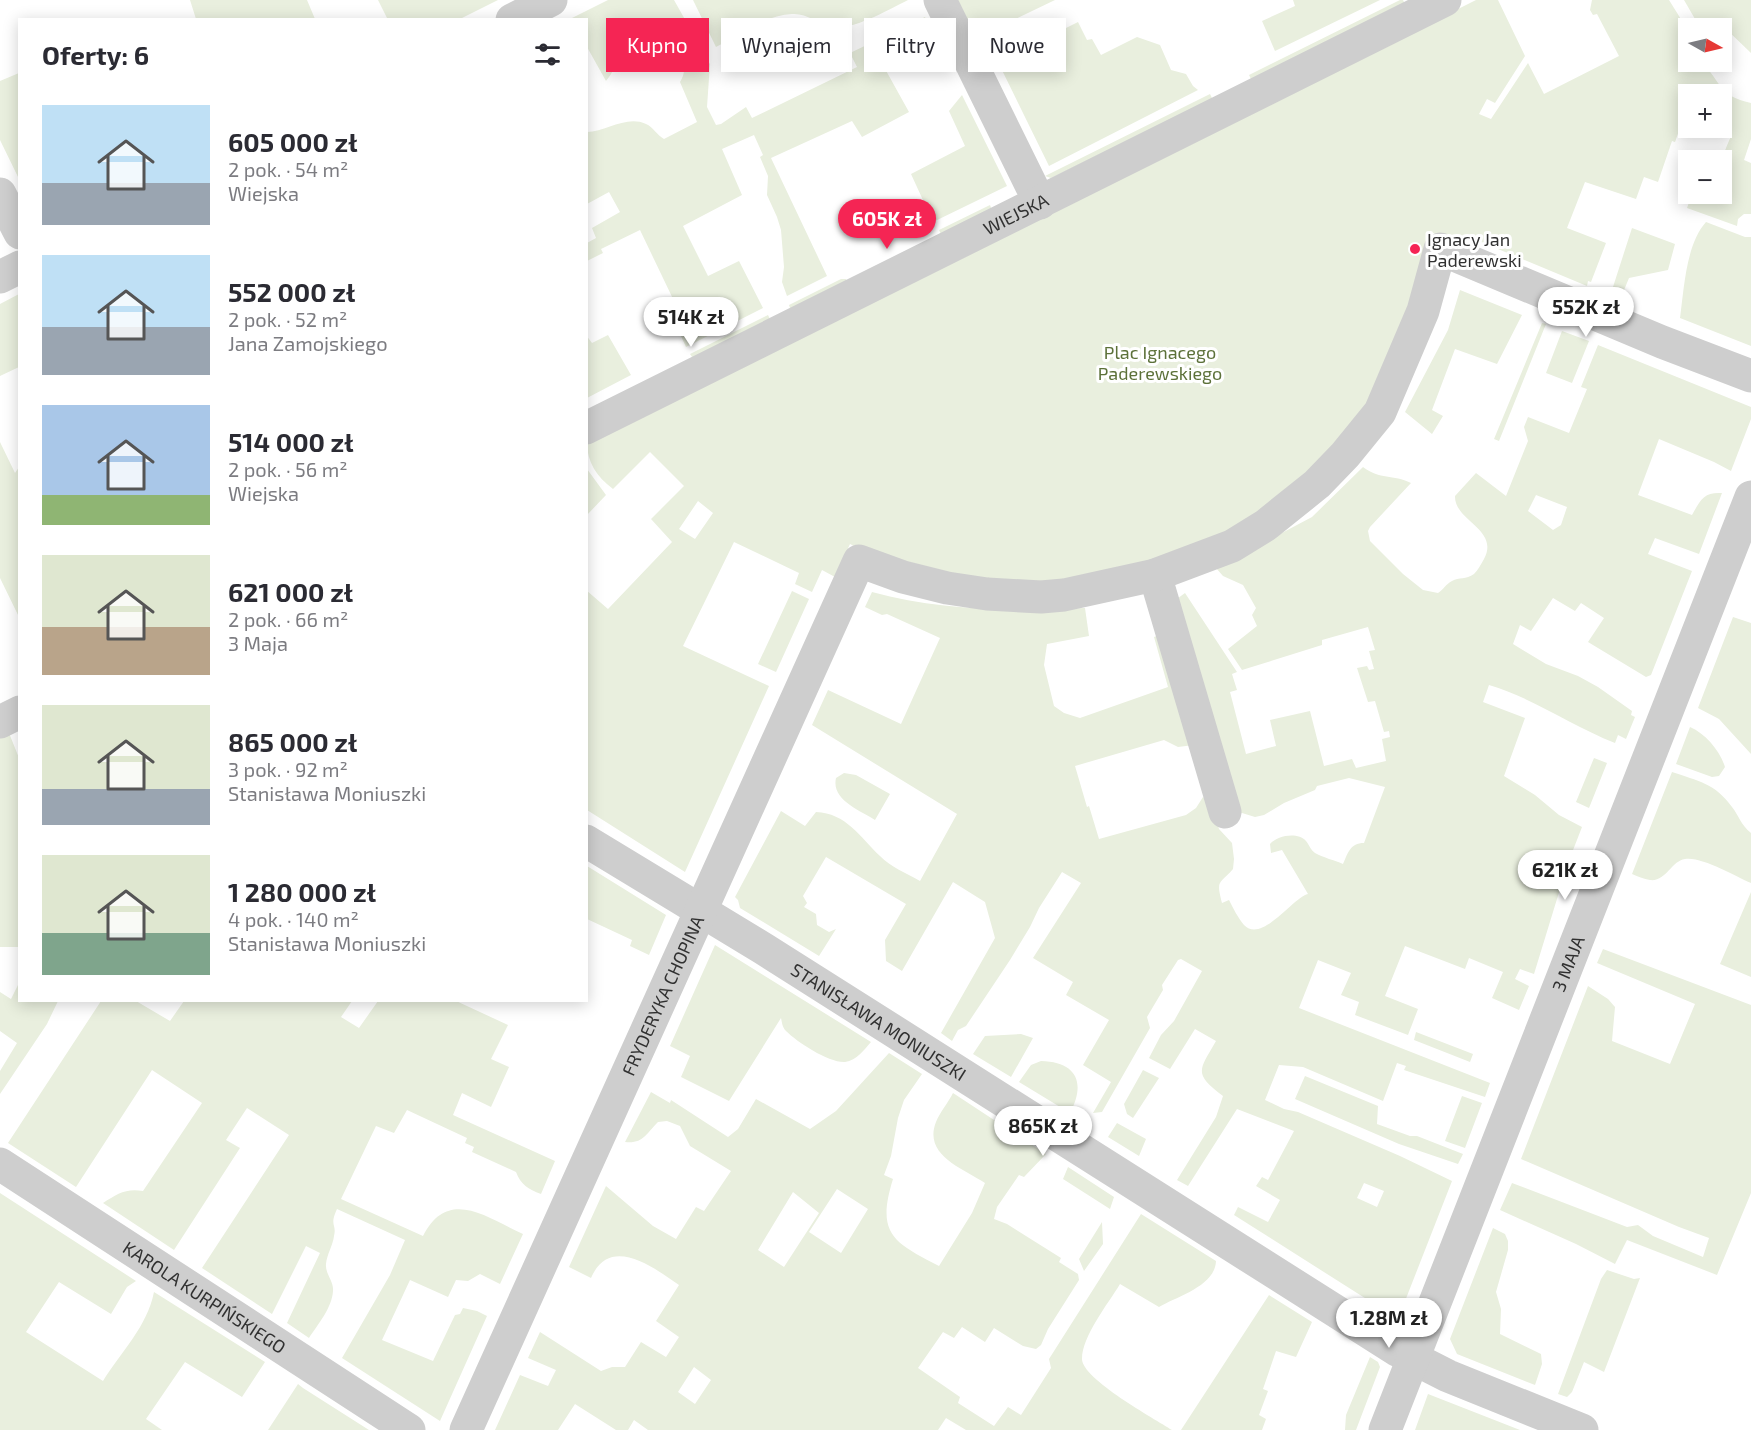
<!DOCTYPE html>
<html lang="pl">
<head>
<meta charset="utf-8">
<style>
	:root { --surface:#fff; --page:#f2f2f3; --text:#2b2b33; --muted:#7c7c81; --accent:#f52554 }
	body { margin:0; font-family:"Exo 2",sans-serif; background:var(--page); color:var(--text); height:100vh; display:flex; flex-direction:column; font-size:22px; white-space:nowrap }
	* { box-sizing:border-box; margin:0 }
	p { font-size:20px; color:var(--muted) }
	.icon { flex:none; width:33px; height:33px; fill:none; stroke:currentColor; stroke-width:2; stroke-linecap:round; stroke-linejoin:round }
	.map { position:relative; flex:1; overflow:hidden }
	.drawer { position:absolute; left:18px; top:18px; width:570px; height:984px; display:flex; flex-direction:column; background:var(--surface); border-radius:0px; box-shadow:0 3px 15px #0003 }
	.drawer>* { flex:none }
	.top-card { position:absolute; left:606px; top:18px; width:570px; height:54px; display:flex; gap:12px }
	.needle { width:39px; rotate:98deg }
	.buttons { position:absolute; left:1678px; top:18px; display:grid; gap:12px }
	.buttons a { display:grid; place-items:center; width:54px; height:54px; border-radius:0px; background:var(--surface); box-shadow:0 3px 15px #0003; font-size:30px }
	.price { position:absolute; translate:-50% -51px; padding:0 14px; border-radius:21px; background:#fff; color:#222; font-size:20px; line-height:39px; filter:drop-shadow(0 2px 3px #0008) }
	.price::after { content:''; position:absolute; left:50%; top:36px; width:18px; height:14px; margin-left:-9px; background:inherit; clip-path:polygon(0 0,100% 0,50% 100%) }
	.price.on { background:var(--accent); color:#fff }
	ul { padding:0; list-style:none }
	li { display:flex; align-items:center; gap:18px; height:150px; padding:0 24px }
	li span { display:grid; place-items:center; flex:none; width:168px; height:120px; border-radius:0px; color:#555 }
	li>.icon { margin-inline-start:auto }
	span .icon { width:72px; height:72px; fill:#fffc; stroke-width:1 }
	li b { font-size:26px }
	h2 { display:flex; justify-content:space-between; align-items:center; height:72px; padding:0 24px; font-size:26px }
	.chip { padding:0 21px; border-radius:0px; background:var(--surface); box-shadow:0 3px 15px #0003; font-size:21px; line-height:54px }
	.chip.on { background:var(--accent); color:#fff }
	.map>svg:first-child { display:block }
	.green { fill:#e9efde; fill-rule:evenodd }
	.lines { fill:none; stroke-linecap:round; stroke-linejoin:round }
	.minor { stroke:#cecece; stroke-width:33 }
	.poi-dot { fill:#f52554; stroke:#fff; stroke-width:2 }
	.labels { text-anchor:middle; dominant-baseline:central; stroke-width:6; stroke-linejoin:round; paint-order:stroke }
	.street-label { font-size:18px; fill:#313131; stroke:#fff }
	.poi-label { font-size:18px; fill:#313131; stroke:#fff; text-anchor:start }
	.park-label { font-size:18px; fill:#5c7139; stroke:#fff }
</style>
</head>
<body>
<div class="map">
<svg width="1751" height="1430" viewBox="0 0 1751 1430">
	<rect width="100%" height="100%" fill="#fff"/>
	<path class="green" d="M190,0h117l8,19h-119z
		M378,0h120l-38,19 -72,1z
		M608,0h66l36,64 -3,43 9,18 5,-1 25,-17 6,11 105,-51 -7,-14 75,-36 6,14 -57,28 6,10 4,-2 25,45 -47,25 -10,-16 -81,37 56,118 -40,20 -5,-14 2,-15 -3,-37 -4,-13 -10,-22 1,-19 -8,-19 3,-2 -9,-20 -32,14 20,46 -59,31 25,50 31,-15 24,47 -77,39 -18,-39 6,-7 -34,-71 -39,19 2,4 -16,8v-18l9,-5 -4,-10 28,-16 -11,-20 -22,12v-72c19,0 39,-17 59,-8 7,3 11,11 18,15l33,-17 -17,-40c8,-12 4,-25 -10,-31 -6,-3 -13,-1 -20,-3 -8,-2 -15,-5 -23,-8 -10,13 -9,27 -21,41l-19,-34 -1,-27 -16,-1z
		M693,0h215c-18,9 -58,32 -77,27 -14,-4 -24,-14 -39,-13 -27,1 -53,21 -76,33z
		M955,0h100l-71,34 -18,-4z
		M1293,0h87l-105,51 -13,-30 33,-15z
		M1400,0h3l2,4 -153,77 -3,-6z
		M1476,0h22l27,56 -30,47 -8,-4 -8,15 12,5 37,-56 16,31 75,-38 -22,-42 -4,1 -3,-5 2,-10h77l20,32v30h12c21,20 17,34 50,41v36l-7,21 7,3v51h-7l-6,5 -1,7 -50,-18 5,-14h30l-1,-34 10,-24 -20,-8h11v-34h-33v25l-5,-2 -9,25 -3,-1 -14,41 -14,-5 -8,22 -51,-17 -18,46 39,15 -15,39 -3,-1 -1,5 -118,-49 -4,9 -32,-13 -4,22 -44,128 -76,93 -91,64 -146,43h-87l-127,-35 -8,-4 -15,33 -13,-7 -10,22 -17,-8 4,-11 -65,-31 -51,104 86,40 -84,186 -98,-62 -1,-220 22,19 64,-67 -21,-23 33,-33 -34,-34 -37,37c-16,-12 -26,-27 -26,-46l419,-207zM698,501l15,12 -18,26 -16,-10z
		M1684,0h67v53l-26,-25 -3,2 -17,-2 -10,-9z
		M1078,22l9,18 5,-1 9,16 36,-18 23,8 11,25 15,4 7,12 5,4 -149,76 -51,-104z
		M19,73v106l-19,-39v-59z
		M1210,94l3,6 -162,78 -6,-2z
		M962,95l45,91 -74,36 -22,-48 54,-28 -16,-35z
		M990,205l2,5 -50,26 -3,-6z
		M1706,222l39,15h6v109l-71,-28c4,-29 6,-74 26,-96z
		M1632,228l43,16 -7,26 -39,8 -7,17 -10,-5z
		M841,279h5l2,4 -57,28 -2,-6z
		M1460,290l62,25 -25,49 -42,-15 -23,61 11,6 -11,18 -27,-22 43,-82z
		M19,294v73l-19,9v-72z
		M768,315l3,6 -77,39 -4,-6z
		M1542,323l4,1 -47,117 -5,-2z
		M1562,331l27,10 -17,42 -26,-10z
		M586,335l6,8 16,-8 23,40 -44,23z
		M1598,345l153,62v12l-20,52 -17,-9 -55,-23 -21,56 54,20c9,-16 12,-23 30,-22l-23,61 -44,-16 -7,16 44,17 -41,104 -5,2 -58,-35 16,-24 -23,-15 -6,8 -22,-13 -22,33 -11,-6 -7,19 33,20 32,12 20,11 34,24 -1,4 4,2 -9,22 -8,-4 -3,8c-43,-17 -82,-45 -126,-58l-6,17 42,16 -21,58 31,19 24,20 23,12 -14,36 -34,111 -14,-5 -5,10 14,7 -10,24 -27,-12 11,-26 -34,-14 -4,11 -60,-23 -20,50 33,13 -10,26 -53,-20 4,-13 -18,-7 10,-22 -33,-13 -19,48 191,75 -5,14 -81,-27 2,-4 -9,-3 -14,38 -80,-34 -24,-2 -14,35 19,9 14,3 102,44 52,25 -54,138 -164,-104 4,-8 30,15 12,-22 -24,-14 6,-9 6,3 26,-49 -57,-22 -49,77 -11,-6 39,-63 7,-21c-30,-23 -24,-25 -7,-55l-21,-12 -25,40 -21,-11 12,-23 13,-14 28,-50 -21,-12 -3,1 -16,25 1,5 -16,27 3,11 -48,84 -9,1 18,-31 -28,-17 26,-45 -43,-25 7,-13 -40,-24 48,-75 -19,-11 -23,36 -9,19 -20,33 -44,66 -8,4 -6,11 -11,-8 54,-95 -10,-36 -32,-20 -51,89 -16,-10 -1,-21 21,-36 -80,-47 -23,39 4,7 -3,4 12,7 1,11 12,7 7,-3 -17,27 -79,-48 -2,-8 -3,-3 46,-86 24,15 11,-14c30,1 44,25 64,44 11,11 26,17 40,25l37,-67 -145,-89 16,-35 73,34 39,-86 -53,-24 -5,1 -17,-8 7,-15c69,19 141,19 213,16l4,28 -42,8 -3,21 10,41 10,7 16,5 88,-31 -14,-50 8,-3 32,111 -16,2 -14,-7 -89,26 12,41 2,-1 10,33 87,-24 10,-7 7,-11 9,6 7,26 13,14 2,16 -1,10c-14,16 -17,10 -11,34l7,-3c4,8 9,18 15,25 18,19 48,-27 64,-31l-26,-44 -11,3 -1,-9c8,-9 28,-12 36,-3 4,5 4,8 9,12 9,5 19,7 28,11 5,-11 7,-21 21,-21l21,-56 -36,-9 -32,8 -2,4 -31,13 -20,12 -9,2 -13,-4 -7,1 -61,-213 11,-8 52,79 -5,2 5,16 -7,2 16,62 30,-8 -6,-26 40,-9 14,55 28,-7 4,9 30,-7 -4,-22 8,-2 -1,-6 -5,1 -9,-31 -7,1 -11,-34 10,-2 2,4 5,-1 -5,-18 6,-1 -7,-23 -46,13v5l-80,25 -14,-21 29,-23 -5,-11 4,-7 -13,-23 -20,-9 -7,-8 96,-51 51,-50c17,13 30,7 48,16l-41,44 -2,4 2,10 33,33 20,16 15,3c5,-3 8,-9 14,-12 7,-4 14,-1 22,-7 4,-4 7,-10 10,-15 16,-30 -30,-38 -29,-63l21,-23 30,23 22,-55 -4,-14 4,-10 41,16 18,-44 -6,-2zM1536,495l31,12 -6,18 -8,5 -25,-19zM1364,1183l20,8 -7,16 -20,-9z
		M0,442l15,31 4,-6v150l-19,-39z
		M587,469l19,26 -19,20z
		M792,591l17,8 -33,73 -18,-8z
		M1733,617l18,6v131l-32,-35 -21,-11z
		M1690,727c16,7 30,24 35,40l-6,9 -7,1 -36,-13z
		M9,733l10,25 1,189h-20v-210z
		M1594,758l13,5 -18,45 -13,-6z
		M1672,772c26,9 43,11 60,35 7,9 9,18 19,26v50c-16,-7 -50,-27 -66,-24 -14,2 -19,23 -35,21 -6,-1 -13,-4 -18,-6z
		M844,773l12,2 34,19 -15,26c-15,-10 -44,-20 -39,-42z
		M587,866l79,49 -17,40 -19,-9 2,-6 -45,-21z
		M1751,892v85l-31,-13z
		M715,945l156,97c-7,8 -14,18 -26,20 -16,1 -48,-20 -59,-31 -4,-4 -4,-9 -5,-13l-52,83 -48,-24 9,-21 -20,-10z
		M1603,949l148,56v188l-34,82 -90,-35 -12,24 -39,-20 -76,-34 12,-27 115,44 11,-2 15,11 50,21 6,-19 -30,-11 -158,-68 67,-173 20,13 7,8 -3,34 58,23 25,-60 -98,-41z
		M19,983l1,17 38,1 -11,23 -47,70v-23l17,-28 -17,-12v-39l11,7z
		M454,1000l54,25 -17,34 18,8 -18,40 -29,-14 -9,22 102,46 -14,33c-13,-5 -20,-9 -25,-22l-44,-20 2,-5 -9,-4 2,-5 -60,-28 -13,23 -18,-7 -35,73 82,37c25,-49 63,-19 100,-2l-23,50 -20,-10 -12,7 -12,-1 -8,17 -38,-17 -28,60 51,21 22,-46 5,-1 3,-6 14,3 10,5 -47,105 -98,-63 48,-83 15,-35 -68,-31c-8,17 0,15 -3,27 -1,9 -7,18 -8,28 -1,10 8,17 7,27 -1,17 -15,33 -24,47l-22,-15 33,-70 -14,-7 -34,68 -70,-46 87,-133 -42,-27 -21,32 14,8 -66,102 -71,-47c14,-9 23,-15 40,-12l59,-88 -50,-33 -76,117 -68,-44 93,-142h35l34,20 14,-20h168l-11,16 18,11 19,-27z
		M1416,1032l57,22 -3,8 -56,-22z
		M1021,1034l12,4 -22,39 -38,-23 12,-18z
		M889,1053l33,21 -18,26 -6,18 -7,38 -7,19 9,4c-17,55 0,63 46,87l33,-53 13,-30c-23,-15 -62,-28 -49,-61 4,-10 12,-19 17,-29l93,61 -22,23 -5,-2 -22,32 -3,12 13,5 54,34 -2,4 19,12 1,6 -31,49 -7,16 -5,4 -13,-3 -29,-18 -9,14 -23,-15 -8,11 -11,-6 -25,36 42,29 -2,6 36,23 14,-19 13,8 30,-47 -2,-9 92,-145 75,47c-1,25 -38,35 -57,46l-39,-23c-12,20 -38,52 -38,75 0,20 73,60 90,71h-206l-20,-12 -8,12h-290l-14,-10 -6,10h-12l-41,-26 -17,26h-63l25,-55 28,11 8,-16 -28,-12 12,-26 61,39 11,-4h13l16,-25 25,15 13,-20 -23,-16 23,-36c-25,-17 -69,-51 -88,-7l-22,-11 37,-81 47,40 23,13 20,-32 8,4 27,-40 -41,-25 -10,-20 -13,-5 -9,1c-12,12 -15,22 -33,20l26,-50 19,11 1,-3 57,37 10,-8 18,-30 54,30 26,-18zM837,1189l31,20 -27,44 -32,-21zM793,1192l26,21 -35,54 -26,-17zM694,1367l17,13 -16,24 -17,-12z
		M1041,1061c36,1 45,22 29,52l-51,-31 12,-17z
		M1143,1070l16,8 -26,40 -6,-4 -3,-10z
		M1305,1076l73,30 -1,18 33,12h7l46,18 -5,10 -59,-20 -104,-45z
		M1462,1096l20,7 -17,45 -20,-7z
		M1117,1123l29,16 -7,17 -31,-19z
		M1068,1167l46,30 -4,12 -47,-30z
		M0,1193l136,88 -9,6 -16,27 -52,-32 -33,50 77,49c18,-29 44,-54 51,-89l111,70 -23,35 -57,-35 -39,57 16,11h-162z
		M1102,1222l1,22 -19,27 -5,-12z
		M1493,1228l12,6 3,7v9l-12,42 5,17 -1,25 41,20 1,10 -7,21 -78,-31 -7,-15z
		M1607,1270l27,9 6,-1 -36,94 -20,-10 -12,30 -5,5 -9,-3 43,-115z
		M1269,1295l43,27 -16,35 -20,-6 -13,38 5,2 -9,24 7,4 -4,11h-81z
		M1370,1357l8,5 2,5 -24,63h-11l1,-15z
		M298,1384l5,4 66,42h-101z
		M1428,1394l92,36h-105z"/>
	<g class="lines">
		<g class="minor">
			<path d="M940,0l100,203"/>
			<path d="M512,20l39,-20"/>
			<path d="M0,194l20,39"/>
			<path d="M0,277l20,-10"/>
			<path id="s1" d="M586,428l859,-428"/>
			<path d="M1155,575l70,237"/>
			<path d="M0,722l20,-10"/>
			<path id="s2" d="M586,841l178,108 633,401 51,26 134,54"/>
			<path id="s3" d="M0,1164l409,266"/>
			<path id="s4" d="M466,1430l393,-869 44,16 44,11 40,6 54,3 23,-2 91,-20 77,-29 34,-21 51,-41 28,-29 35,-43 43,-101 17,-62 222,93 89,34"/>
			<path id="s5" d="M1385,1430l366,-933"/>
		</g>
	</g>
	<circle class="poi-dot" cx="1415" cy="249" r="6"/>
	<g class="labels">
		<g class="street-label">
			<text stroke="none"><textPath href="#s1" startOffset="480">WIEJSKA</textPath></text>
			<text stroke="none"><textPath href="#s5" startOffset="501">3 MAJA</textPath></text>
			<text stroke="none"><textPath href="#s4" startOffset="477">FRYDERYKA CHOPINA</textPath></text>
			<text stroke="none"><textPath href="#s2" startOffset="344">STANISŁAWA MONIUSZKI</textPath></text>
			<text stroke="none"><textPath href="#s3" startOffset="244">KAROLA KURPIŃSKIEGO</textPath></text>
		</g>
		<g class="poi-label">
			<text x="1427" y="239">Ignacy Jan<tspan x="1427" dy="21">Paderewski</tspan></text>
		</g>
		<g class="park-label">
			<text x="1160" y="352">Plac Ignacego<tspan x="1160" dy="21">Paderewskiego</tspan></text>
		</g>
	</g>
</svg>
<div class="buttons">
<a><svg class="needle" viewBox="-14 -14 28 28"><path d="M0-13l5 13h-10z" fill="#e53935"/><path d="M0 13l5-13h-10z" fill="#7c7c81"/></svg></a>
<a>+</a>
<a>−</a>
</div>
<b class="price on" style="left:887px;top:250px">605K zł</b>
<b class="price" style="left:1586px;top:338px">552K zł</b>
<b class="price" style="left:691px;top:348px">514K zł</b>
<b class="price" style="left:1565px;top:901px">621K zł</b>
<b class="price" style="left:1043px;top:1157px">865K zł</b>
<b class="price" style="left:1389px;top:1349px">1.28M zł</b>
<div class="top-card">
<a class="chip on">Kupno</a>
<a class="chip">Wynajem</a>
<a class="chip">Filtry</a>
<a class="chip">Nowe</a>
</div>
<section class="drawer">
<h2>Oferty: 6<svg class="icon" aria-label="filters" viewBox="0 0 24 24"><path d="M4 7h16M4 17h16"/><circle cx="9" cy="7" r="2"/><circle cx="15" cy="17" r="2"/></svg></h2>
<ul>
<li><span style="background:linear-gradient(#bfe0f5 65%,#9aa5b1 0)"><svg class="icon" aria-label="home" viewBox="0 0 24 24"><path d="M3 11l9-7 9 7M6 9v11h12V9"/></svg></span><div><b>605 000 zł</b><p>2 pok. · 54 m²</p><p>Wiejska</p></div></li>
<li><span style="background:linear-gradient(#bfe0f5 60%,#9aa5b1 0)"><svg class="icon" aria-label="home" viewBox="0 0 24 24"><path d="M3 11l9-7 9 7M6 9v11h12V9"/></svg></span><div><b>552 000 zł</b><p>2 pok. · 52 m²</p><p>Jana Zamojskiego</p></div></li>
<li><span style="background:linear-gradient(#a9c7e8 75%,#8fb573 0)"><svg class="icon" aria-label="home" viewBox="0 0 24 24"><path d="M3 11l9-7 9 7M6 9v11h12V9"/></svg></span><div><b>514 000 zł</b><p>2 pok. · 56 m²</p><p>Wiejska</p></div></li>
<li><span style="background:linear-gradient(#dfe7d0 60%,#b9a48a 0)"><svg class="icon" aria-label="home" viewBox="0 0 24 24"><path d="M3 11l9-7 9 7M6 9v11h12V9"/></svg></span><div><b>621 000 zł</b><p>2 pok. · 66 m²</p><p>3 Maja</p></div></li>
<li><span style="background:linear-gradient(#dfe7d0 70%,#9aa5b1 0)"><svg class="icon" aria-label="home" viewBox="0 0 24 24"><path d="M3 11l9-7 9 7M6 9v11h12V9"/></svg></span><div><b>865 000 zł</b><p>3 pok. · 92 m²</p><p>Stanisława Moniuszki</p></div></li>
<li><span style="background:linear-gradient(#dfe7d0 65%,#7fa58c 0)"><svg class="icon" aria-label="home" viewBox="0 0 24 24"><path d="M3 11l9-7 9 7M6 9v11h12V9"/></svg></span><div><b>1 280 000 zł</b><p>4 pok. · 140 m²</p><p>Stanisława Moniuszki</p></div></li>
</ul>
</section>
</div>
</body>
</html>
